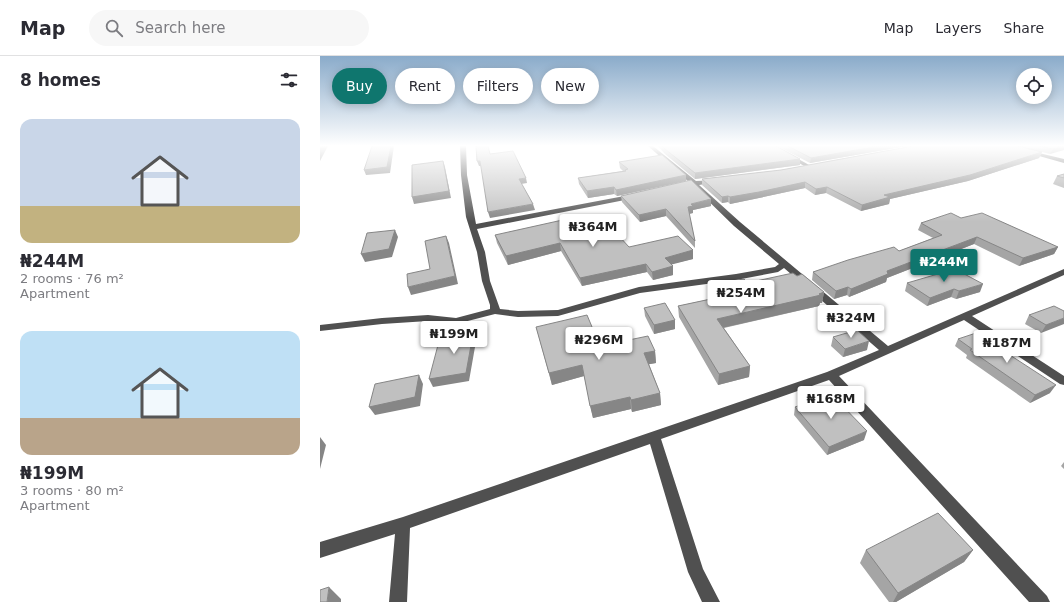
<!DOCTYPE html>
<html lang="en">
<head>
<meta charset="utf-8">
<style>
	:root { --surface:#fff; --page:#f7f7f7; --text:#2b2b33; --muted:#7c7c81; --line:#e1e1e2; --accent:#0f766e }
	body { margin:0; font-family:"DejaVu Sans",sans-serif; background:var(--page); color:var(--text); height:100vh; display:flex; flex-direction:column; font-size:15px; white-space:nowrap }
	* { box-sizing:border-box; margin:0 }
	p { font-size:13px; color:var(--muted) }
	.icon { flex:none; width:22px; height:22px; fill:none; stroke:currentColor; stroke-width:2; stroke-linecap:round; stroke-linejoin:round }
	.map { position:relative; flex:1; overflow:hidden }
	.drawer { display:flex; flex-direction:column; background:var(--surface); width:320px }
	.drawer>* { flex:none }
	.guide { position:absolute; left:12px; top:12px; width:380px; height:36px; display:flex; gap:8px }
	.fabs { position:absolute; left:696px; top:12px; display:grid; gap:8px }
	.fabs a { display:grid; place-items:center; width:36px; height:36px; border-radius:50%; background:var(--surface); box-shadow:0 2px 10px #0003; font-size:20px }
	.price { position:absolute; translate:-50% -34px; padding:0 9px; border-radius:4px; background:#fff; color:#222; font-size:13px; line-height:26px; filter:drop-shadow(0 1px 2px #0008) }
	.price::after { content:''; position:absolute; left:50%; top:24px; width:12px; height:9px; margin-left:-6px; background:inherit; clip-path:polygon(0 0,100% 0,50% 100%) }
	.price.selected { background:var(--accent); color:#fff }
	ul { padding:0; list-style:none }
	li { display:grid; align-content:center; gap:8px; height:212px; padding:0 20px }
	li span { display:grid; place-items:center; height:124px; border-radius:12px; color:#555 }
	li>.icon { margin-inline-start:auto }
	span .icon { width:72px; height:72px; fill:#fffc; stroke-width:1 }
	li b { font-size:17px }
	h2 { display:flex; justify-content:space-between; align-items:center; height:48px; padding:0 20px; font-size:17px }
	.chip { padding:0 14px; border-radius:18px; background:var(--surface); box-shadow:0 2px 10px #0003; font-size:14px; line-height:36px }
	.chip.selected { background:var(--accent); color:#fff }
	header { display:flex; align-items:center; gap:24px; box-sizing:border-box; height:56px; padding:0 20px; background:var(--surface); border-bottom:1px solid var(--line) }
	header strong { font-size:19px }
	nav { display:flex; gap:22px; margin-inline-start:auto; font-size:14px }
	.search { width:280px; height:36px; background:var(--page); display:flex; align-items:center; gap:10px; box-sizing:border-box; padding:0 14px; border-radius:22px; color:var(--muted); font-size:15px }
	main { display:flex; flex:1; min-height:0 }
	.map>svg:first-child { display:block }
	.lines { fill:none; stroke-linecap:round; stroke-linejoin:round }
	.minor { fill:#505050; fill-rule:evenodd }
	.wall { fill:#a5a5a5 }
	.shaded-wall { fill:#868686 }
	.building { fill:#c0c0c0; stroke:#868686 }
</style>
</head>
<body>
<header>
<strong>Map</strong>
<div class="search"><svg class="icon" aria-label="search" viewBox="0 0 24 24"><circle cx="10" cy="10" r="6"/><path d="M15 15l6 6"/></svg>Search here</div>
<nav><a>Map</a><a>Layers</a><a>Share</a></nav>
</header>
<main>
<section class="drawer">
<h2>8 homes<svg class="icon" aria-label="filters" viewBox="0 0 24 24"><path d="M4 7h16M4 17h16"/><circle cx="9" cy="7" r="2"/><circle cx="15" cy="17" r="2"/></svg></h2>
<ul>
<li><span style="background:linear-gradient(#c9d6e8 70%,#c2b280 0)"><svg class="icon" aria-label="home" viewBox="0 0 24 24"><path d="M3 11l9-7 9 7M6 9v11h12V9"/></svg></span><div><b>₦244M</b><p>2 rooms · 76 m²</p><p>Apartment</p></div></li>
<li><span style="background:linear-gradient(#bfe0f5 70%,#b9a48a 0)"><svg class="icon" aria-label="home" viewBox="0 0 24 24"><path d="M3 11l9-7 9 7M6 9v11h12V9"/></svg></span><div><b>₦199M</b><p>3 rooms · 80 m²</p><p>Apartment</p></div></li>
</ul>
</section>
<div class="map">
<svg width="744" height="546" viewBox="0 0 744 546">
	<rect width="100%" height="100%" fill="#fff"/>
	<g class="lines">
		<path class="minor" d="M140,90h6l1,29 9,49 159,-30 3,2 -3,2 -158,31 8,23 5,29 10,28 18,2 40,-1 81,-23 97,-13 39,-7 4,-3 -45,-38 -41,-40h-13v-2l9,-2 -41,-36h5l43,35 21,-1v2l-18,3 41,37 148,124 176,-77v6l-92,41 92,60v9l-4,-1 -96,-64 -125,56 208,220 3,6h-21l-200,-222 -168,59 42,130 17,33h-18l-14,-30 -38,-128 -240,84 -3,74h-18l6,-68 -75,24v-16l83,-25 424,-145 52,-22 -95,-82 -6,4 -42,8 -96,13 -82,23 -40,1 -23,-3 -39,10 -28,-3 -46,3 -62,7v-6l62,-7 46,-3 28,3 34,-9v-4l-8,-24 -5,-29 -11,-35 -5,-42z
			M449,90h6l36,20 -5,1z
			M683,90h7l54,13v4z"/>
	</g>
	<path class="wall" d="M338,90h118l24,19 -105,14 -30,-25z
		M457,90h130l-97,17z
		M593,90h151l-14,8 -8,-2 -3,6 -71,23 -78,18 -1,5 -28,7 -35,-18 -11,2 -10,-7 -46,10 -29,6 -2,-2 -6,1 -20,-18v-6l79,-9z
		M299,106l67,13v6l-69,15 -3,-2 -26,4 -9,-14 -1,-6 45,-7 -3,-3z
		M744,118v14l-11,-4 4,-8z
		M301,140l90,10 -18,4v3l-4,1 6,27v7l-29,-32 -26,6 -18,-20z
		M641,162l97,29 -4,7 -35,12 -45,-22 -87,34 -1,4 -37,15 -2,-2 -13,4 -22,-19 1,-8 86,-21 34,-13 -15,-8 3,-7z
		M256,175l53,16 64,3v9l-22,5 2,2v9l-20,5 -6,-8 -65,14 -21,-35 -53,14 -11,-22 -2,-8z
		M477,220l27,16 -2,11h-2l-1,3 -95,22 26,38 -1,11 -31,8 -39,-68 -1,-11 55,-12 -3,-3 1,-10 16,2z
		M587,227l73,9 -24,7 -5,-2 -24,9 -22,-15z
		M324,252l31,12v9l-21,5 -9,-18z
		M744,255l-23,22 -16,-9 4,-9z
		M216,271l64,19 55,5 1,12 -7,1 11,29 1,12 -29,7 -1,-3 -38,9 -9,-42 -32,9z
		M513,281l34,13 -24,7 -12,-11z
		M638,283l92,54 -20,10 -64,-45 1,-3 -12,-9z
		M475,351l69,33 -37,15 -33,-40z
		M744,406v7l-3,-3z
		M546,494h107l-9,12 -68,40h-7l-29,-39z"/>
	<path class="shaded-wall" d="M1,90h7l-8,15v-14z
		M71,90h3l-4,27 -24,2 -2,-5z
		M559,90h28l-97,17 1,-5z
		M743,90h1v4l-14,4 3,-5z
		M722,96l-3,6 -71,23 -78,18 -1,5 -28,7 1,-6 22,-10z
		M480,103v6l-105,14v-6z
		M123,105l2,6 6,31 -37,6 -2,-7z
		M157,105h3l1,5h-2z
		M366,119v6l-69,15 -1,-6z
		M206,122l1,5 -6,1 -2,-5z
		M485,126v6l-46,10 -29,6v-7z
		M294,131v7l-26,4 -1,-7z
		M507,131l-1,6 -11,2 1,-6z
		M408,140v6l-6,1v-6z
		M391,143v7l-18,4v3l-5,1v-7l3,-3z
		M213,148l2,6 -45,8 -2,-6z
		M346,153v7l-26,6 -1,-7z
		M75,174l3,7 -6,20 -27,5 -4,-8z
		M126,180l3,7 9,41 -47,11 -3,-8 47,-11z
		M657,181l-3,7 -87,34 -1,4 -37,15 2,-8 36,-18z
		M240,187l1,8 -53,14 -2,-9z
		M738,191l-4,7 -35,12 4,-8z
		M373,194v9l-27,7 -1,-8z
		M326,208l1,8 -65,14 -2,-8z
		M353,210v9l-20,5 -1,-8z
		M663,228l-3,8 -24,7 3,-8z
		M528,231l-1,8 -13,4 2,-8z
		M634,233l-3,8 -24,9 3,-8z
		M504,236l-2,11h-2l-1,3 -102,23v-10z
		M744,262v6l-23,9 5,-8z
		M355,264v9l-21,5v-9z
		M155,267l3,7 -9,51 -36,6 -4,-8z
		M549,285l-2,9 -24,7 2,-8z
		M335,295l1,12 -11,2 -1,-12z
		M262,309l2,11 -32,9 -3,-12z
		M430,310l-1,11 -31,8 1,-11z
		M99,319l4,9 -3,22 -45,9 -6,-8z
		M736,329l-6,8 -20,10 5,-8z
		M340,337l1,12 -29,7 -1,-12z
		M310,341l1,12 -38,9 -3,-12z
		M547,375l-3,9 -37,15 2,-8z
		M0,381l6,8 -6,24z
		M653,494l-9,12 -68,40h-3l5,-9z
		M9,531l12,12v3h-14z"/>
	<path class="building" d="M52,90h19l-4,21 -23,3z
		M156,90h12l2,8 23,-3 13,27 -7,1 14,25 -45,8 -8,-51h-3z
		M342,90h114l24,13 -105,14 -30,-24z
		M468,90h91l-68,12z
		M593,90h105l24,6 -72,23 -86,20 6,2 -28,8 -35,-18 -11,2 -11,-7 -46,10 -29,5 -2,-1 -6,1 -20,-18 79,-9z
		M720,90h23l-10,3z
		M342,99l24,20 -70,15 -2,-3 -27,4 -9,-13 48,-7 -1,-1 3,-1 -9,-7z
		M123,105l6,30 -37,6v-32z
		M744,118v4l-7,-2z
		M371,124l20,19 -20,5 2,2 -5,1 7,34 -29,-32 -27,6 -18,-19z
		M631,157l10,5 21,-5 76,34 -35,11 -46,-21 -90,34 1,3 -37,15 -3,-2 -12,4 -23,-19 35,-12 46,-13 5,4 43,-16 -21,-12z
		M247,163l9,12 32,-7 21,23 49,-11 15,14 -28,8 8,8 -21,6 -6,-8 -66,14 -20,-35 -54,13 -11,-21z
		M75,174l-6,19 -28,5 6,-21z
		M126,180l9,40 -47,11 -1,-13 23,-5 -5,-28z
		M635,213l28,15 -24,7 -5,-2 -24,9 -23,-15z
		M473,217l4,3 5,-2 22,18 -5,2 2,1 -104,24 33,47 -31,8 -41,-68 61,-13 -8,-12 13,-2 3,4z
		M345,247l10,17 -21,5 -10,-17z
		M734,250l10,5v7l-18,7 -17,-10z
		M267,259l13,31 48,-10 7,15 -11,2 16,40 -29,7 -1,-3 -40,9 -8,-41 -33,8 -13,-46z
		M155,267l-9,50 -37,6 9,-34 18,-2 4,-18z
		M537,274l12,11 -24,8 -12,-12z
		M656,277l80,52 -21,10 -65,-45 2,-1 -14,-10z
		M99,319l-4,22 -46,10 6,-23z
		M511,338l36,37 -38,16 -34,-40z
		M618,457l35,37 -75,43 -32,-43z
		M9,531l-2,15h-7v-12z"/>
	<linearGradient id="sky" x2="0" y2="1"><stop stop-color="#8aabca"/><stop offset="0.54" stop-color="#fff"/><stop offset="1" stop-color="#fff" stop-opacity="0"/></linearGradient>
	<rect width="744" height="166" fill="url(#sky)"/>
</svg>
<div class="fabs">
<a><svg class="icon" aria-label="locate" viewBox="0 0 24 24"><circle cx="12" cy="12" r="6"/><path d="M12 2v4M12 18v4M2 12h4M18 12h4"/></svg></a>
</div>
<b class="price" style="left:273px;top:192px">₦364M</b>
<b class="price selected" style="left:624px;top:227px">₦244M</b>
<b class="price" style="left:421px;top:258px">₦254M</b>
<b class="price" style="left:531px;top:283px">₦324M</b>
<b class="price" style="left:134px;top:299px">₦199M</b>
<b class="price" style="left:279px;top:305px">₦296M</b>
<b class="price" style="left:687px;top:308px">₦187M</b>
<b class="price" style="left:511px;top:364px">₦168M</b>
<div class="guide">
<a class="chip selected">Buy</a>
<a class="chip">Rent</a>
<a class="chip">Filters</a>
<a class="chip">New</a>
</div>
</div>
</main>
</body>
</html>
